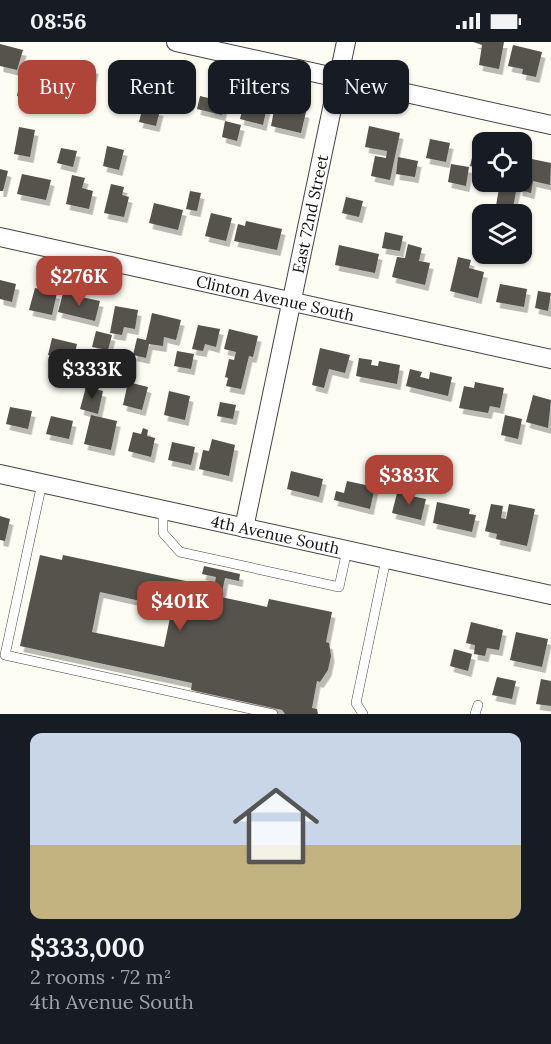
<!DOCTYPE html>
<html lang="en">
<head>
<meta charset="utf-8">
<style>
	:root { --surface:#171b24; --page:#20242c; --text:#f1f3f6; --muted:#9ea1a6; --accent:#af4539 }
	body { margin:0; font-family:Lora,serif; background:var(--page); color:var(--text); height:100vh; display:flex; flex-direction:column; font-size:22px; white-space:nowrap }
	* { box-sizing:border-box; margin:0 }
	p { font-size:20px; color:var(--muted) }
	.icon { flex:none; width:33px; height:33px; fill:none; stroke:currentColor; stroke-width:2; stroke-linecap:round; stroke-linejoin:round }
	.map { position:relative; height:672px; overflow:hidden }
	.side { display:flex; flex-direction:column; background:var(--surface); flex:1 }
	.side>* { flex:none }
	.hud { position:absolute; left:18px; top:18px; width:516px; height:54px; display:flex; gap:12px }
	.tools { position:absolute; left:472px; top:90px; display:grid; gap:12px }
	.tools a { display:grid; place-items:center; width:60px; height:60px; border-radius:12px; background:var(--surface); box-shadow:0 2px 4px #0004; font-size:30px }
	.price { position:absolute; translate:-50% -51px; padding:0 14px; border-radius:12px; background:var(--accent); color:#fff; font-size:20px; line-height:39px; filter:drop-shadow(0 2px 3px #0008) }
	.price::after { content:''; position:absolute; left:50%; top:36px; width:18px; height:14px; margin-left:-9px; background:inherit; clip-path:polygon(0 0,100% 0,50% 100%) }
	.price.current { background:#222; color:#fff }
	ul { padding:0; list-style:none }
	li { display:grid; align-content:center; gap:12px; height:318px; padding:0 30px }
	li span { display:grid; place-items:center; height:186px; border-radius:12px; color:#555 }
	li>.icon { margin-inline-start:auto }
	span .icon { width:108px; height:108px; fill:#fffc; stroke-width:1 }
	li b { font-size:26px }
	.chip { padding:0 21px; border-radius:12px; background:var(--surface); box-shadow:0 2px 4px #0004; font-size:21px; line-height:54px }
	.chip.current { background:var(--accent); color:#fff }
	.status { display:flex; justify-content:space-between; align-items:center; height:42px; padding:0 30px; background:var(--surface); direction:ltr }
	.status svg { height:16px; fill:currentColor }
	.map>svg:first-child { display:block }
	.building { fill:#57534e; fill-rule:evenodd; filter:url(#shadow) }
	.lines { fill:none; stroke-linecap:round; stroke-linejoin:round }
	.lane-casing { stroke:#434343; stroke-width:10 }
	.street-casing { stroke:#434343; stroke-width:20 }
	.lane { stroke:#fff; stroke-width:9 }
	.street { stroke:#fff; stroke-width:18 }
	.labels { text-anchor:middle; dominant-baseline:central; stroke-width:6; stroke-linejoin:round; paint-order:stroke }
	.street-label { font-size:16px; fill:#101010; stroke:#fff }
</style>
</head>
<body>
<div class="status"><b>08:56</b><svg viewBox="0 0 49 12"><path d="M0 12V9h3v3zM5 12V6h3v6zM10 12V3h3v9zM15 12V0h3v12zM26 1h20v11H26zM47 4h2v5h-2z"/></svg></div>
<div class="map">
<svg width="551" height="672" viewBox="0 0 551 672">
	<defs>
		<filter id="shadow"><feDropShadow dx="3.5" dy="6" stdDeviation="0" flood-color="#0004"/></filter>
	</defs>
	<rect width="100%" height="100%" fill="#fdfdf4"/>
	<path class="building" d="M473,0h31l-5,27 -20,-4 3,-20z
		M0,2l23,6 -6,20 -17,-4z
		M513,3l29,7 -6,25 -14,-3 1,-5 -15,-3z
		M68,19l27,7 -5,22 -27,-7z
		M38,22l23,4 -2,13 -23,-5z
		M117,28l30,7 -5,20 -29,-7z
		M20,39l15,3 -4,15 -14,-3z
		M163,39l23,6 -4,19 -24,-6z
		M200,54l25,6 -3,13 -25,-6z
		M244,60l23,5 -4,18 -23,-6z
		M275,63l31,7 -5,21 -30,-7z
		M143,64l17,4 -4,16 -17,-4z
		M225,79l16,4 -4,16 -15,-4z
		M369,84l31,7 -10,47 -19,-4 4,-20 11,2 1,-7 -22,-4z
		M19,85l16,3 -5,27 -16,-3z
		M430,97l20,4 -4,19 -20,-4z
		M107,104l17,4 -5,20 -16,-4z
		M475,104l8,2v21l-13,-3z
		M61,106l16,3 -4,16 -16,-4z
		M398,115l20,4 -3,16 -19,-3z
		M522,115l29,6 -1,22 -17,-4 -2,12 -12,-3z
		M451,122l18,3 -3,19 -18,-4z
		M0,127l8,2 -5,20h-3z
		M22,132l29,6 -5,20 -29,-6z
		M72,133l13,3 -3,10 11,3 -4,18 -23,-5z
		M500,141l17,3 -5,28 -17,-3z
		M111,142l13,3 -2,8 7,2 -5,20 -20,-4z
		M190,149l11,2 -4,18 -11,-2z
		M346,155l17,4 -4,16 -17,-4z
		M154,161l29,7 -5,20 -29,-7z
		M211,171l21,5 -6,23 -21,-5z
		M246,179l36,8 -5,21 -43,-9 4,-17 7,2z
		M385,190l18,4 -3,15 -18,-3z
		M408,202l14,4 -3,13 11,2 -5,22 -33,-8 5,-20 8,1z
		M339,203l40,9 -4,19 -40,-8z
		M458,215l13,3 -2,8 15,4 -6,26 -28,-7z
		M0,238l16,4 -4,18 -12,-3z
		M500,242l27,5 -3,18 -28,-5z
		M35,246l22,5 -5,22 -23,-5z
		M538,249l13,2 -3,18 -13,-3z
		M63,251l37,8 -5,20 -37,-9z
		M115,264l23,4 -3,19 -11,-2 -2,8 -12,-2z
		M152,271l29,7 -5,20 -12,-3 -1,9 -14,-2 -3,14 -13,-3 4,-17 9,2z
		M198,283l22,4 -4,18 -11,-3 -2,7 -11,-2z
		M229,287l29,7 -5,21 -4,-1 -8,33 -15,-3 2,-8 -3,-1 4,-18 5,1 2,-8 -12,-3z
		M96,289l16,4 -4,15 -16,-3z
		M52,296l25,6 -4,17 -25,-6z
		M320,306l30,7 -5,18 -16,-4 -5,19 -12,-3z
		M177,309l17,3 -3,15 -17,-3z
		M359,316l13,2 -1,5 7,1 1,-5 21,4 -3,19 -41,-8z
		M410,327l12,3 -2,5 9,2 1,-7 22,5 -4,19 -42,-10z
		M128,340l20,5 -6,23 -19,-5z
		M475,340l29,6 -4,20 -10,-2 -2,7 -29,-5 5,-22 10,2z
		M86,345l17,4 -5,23 -18,-5z
		M169,349l21,5 -5,24 -21,-5z
		M533,353l18,5 -3,28 -22,-6z
		M220,360l16,3 -3,14 -16,-3z
		M10,365l22,4 -4,18 -22,-5z
		M91,373l26,6 -6,29 -27,-6z
		M505,373l17,4 -4,20 -17,-4z
		M51,374l22,5 -4,18 -23,-5z
		M143,386l5,2 -1,6 8,2 -4,19 -23,-6 5,-19 8,2z
		M212,397l23,6 -6,31 -30,-7 4,-19 6,1z
		M172,400l23,5 -4,18 -23,-5z
		M291,429l32,8 -4,18 -32,-8z
		M347,439l28,6 -5,22 -36,-9 2,-9 8,2z
		M397,451l29,6 -5,21 -29,-7z
		M437,460l33,7 -1,5 7,1 -4,17 -39,-9z
		M491,462l12,2 -2,12 5,1 3,-15 26,5 -8,37 -31,-7 1,-5 -12,-3z
		M0,474l10,3 -5,22 -5,-1z
		M40,513l22,5 1,-5 151,32 2,-10 -14,-3 2,-8 36,8 -1,7 -14,-3 -4,19 46,10 2,-8 63,13 -6,30 3,1 2,13 -3,14 -8,12 -3,-1 -5,27 5,1 1,5h-33l-3,-4 -91,-20 1,-7 -172,-37zM100,550l72,16 -8,39 -72,-15z
		M471,580l32,8 -4,20 -12,-2 -2,8 -11,-2 1,-9 -9,-2z
		M516,590l32,7 -6,28 -32,-7z
		M454,607l18,5 -4,17 -18,-5z
		M497,635l19,4 -4,18 -20,-4z
		M541,637l10,2v25l-15,-2z"/>
	<g class="lines">
		<g class="lane-casing">
			<path id="lane" d="M42,441l-37,172 268,59
				M163,468v23l17,19 159,35 8,-37
				M363,672l-7,-11 30,-144
				M475,672l3,-9"/>
		</g>
		<g class="street-casing">
			<g id="street">
				<path d="M176,0l375,83"/>
				<path id="s1" d="M0,195l551,122"/>
				<path id="s2" d="M0,432l551,121"/>
				<path id="s3" d="M244,486l102,-486"/>
			</g>
		</g>
		<use href="#lane" class="lane"/>
		<use href="#street" class="street"/>
	</g>
	<g class="labels">
		<g class="street-label">
			<text stroke="none"><textPath href="#s3" startOffset="321">East 72nd Street</textPath></text>
			<text stroke="none"><textPath href="#s1" startOffset="282">Clinton Avenue South</textPath></text>
			<text stroke="none"><textPath href="#s2" startOffset="282">4th Avenue South</textPath></text>
		</g>
	</g>
</svg>
<div class="tools">
<a><svg class="icon" aria-label="locate" viewBox="0 0 24 24"><circle cx="12" cy="12" r="6"/><path d="M12 2v4M12 18v4M2 12h4M18 12h4"/></svg></a>
<a><svg class="icon" aria-label="layers" viewBox="0 0 24 24"><path d="M12 4l9 5-9 5-9-5zM3 14l9 5 9-5"/></svg></a>
</div>
<b class="price" style="left:79px;top:265px">$276K</b>
<b class="price current" style="left:92px;top:358px">$333K</b>
<b class="price" style="left:409px;top:464px">$383K</b>
<b class="price" style="left:180px;top:590px">$401K</b>
<div class="hud">
<a class="chip current">Buy</a>
<a class="chip">Rent</a>
<a class="chip">Filters</a>
<a class="chip">New</a>
</div>
</div>
<section class="side">
<ul>
<li><span style="background:linear-gradient(#c9d6e8 60%,#c2b280 0)"><svg class="icon" aria-label="home" viewBox="0 0 24 24"><path d="M3 11l9-7 9 7M6 9v11h12V9"/></svg></span><div><b>$333,000</b><p>2 rooms · 72 m²</p><p>4th Avenue South</p></div></li>
</ul>
</section>
</body>
</html>
